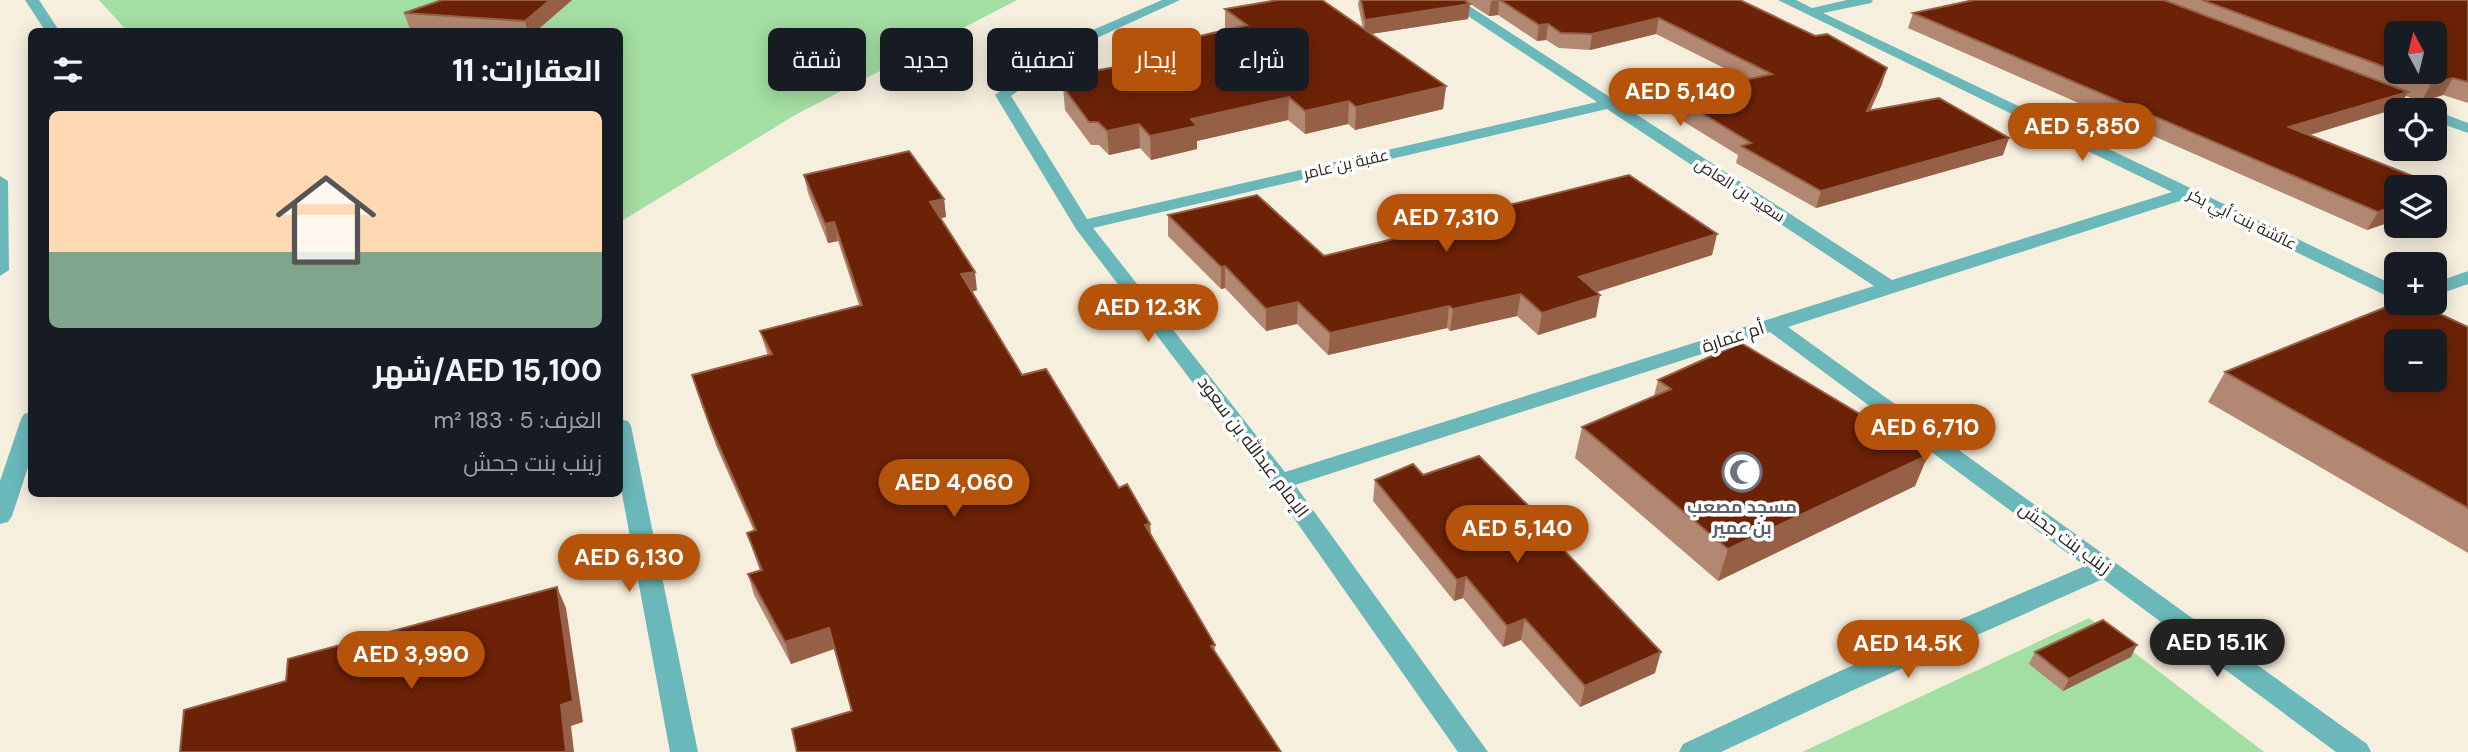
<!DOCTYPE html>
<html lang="ar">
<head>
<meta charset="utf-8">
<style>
	:root { --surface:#171b24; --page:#242831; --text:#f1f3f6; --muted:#9ea1a6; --line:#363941; --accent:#b45309 }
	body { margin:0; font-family:"DM Sans",Cairo,sans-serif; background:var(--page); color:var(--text); direction:rtl; height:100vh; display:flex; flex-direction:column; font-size:26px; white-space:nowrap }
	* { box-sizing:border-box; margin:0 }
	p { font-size:23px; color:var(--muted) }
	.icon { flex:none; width:38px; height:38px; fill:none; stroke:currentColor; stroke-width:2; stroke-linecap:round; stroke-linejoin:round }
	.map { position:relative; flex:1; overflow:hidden; direction:ltr }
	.details { position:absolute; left:28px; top:28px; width:595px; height:469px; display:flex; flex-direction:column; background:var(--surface); border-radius:10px; box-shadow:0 4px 18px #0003; direction:rtl }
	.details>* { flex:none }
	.banner { position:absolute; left:644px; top:28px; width:665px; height:63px; direction:rtl; display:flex; gap:14px }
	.needle { width:46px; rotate:353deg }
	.buttons { position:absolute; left:2384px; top:21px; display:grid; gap:14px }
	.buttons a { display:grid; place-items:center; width:63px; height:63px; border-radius:10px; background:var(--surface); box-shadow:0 4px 18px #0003; font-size:35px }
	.price { position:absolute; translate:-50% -60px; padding:0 16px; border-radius:24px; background:var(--accent); color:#fff; font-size:23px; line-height:46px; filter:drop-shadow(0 2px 4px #0008) }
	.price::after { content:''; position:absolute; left:50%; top:42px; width:21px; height:16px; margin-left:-10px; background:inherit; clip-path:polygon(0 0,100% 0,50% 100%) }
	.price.current { background:#222; color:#fff }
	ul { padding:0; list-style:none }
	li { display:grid; align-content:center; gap:14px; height:371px; padding:0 21px }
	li+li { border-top:2px solid var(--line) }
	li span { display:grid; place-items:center; height:217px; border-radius:10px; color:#555 }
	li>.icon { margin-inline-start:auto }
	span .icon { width:126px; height:126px; fill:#fffc; stroke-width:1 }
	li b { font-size:30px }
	h2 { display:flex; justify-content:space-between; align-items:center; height:84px; padding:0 21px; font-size:30px }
	.chip { padding:0 24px; border-radius:10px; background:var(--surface); box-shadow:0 4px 18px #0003; font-size:24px; line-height:63px }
	.chip.current { background:var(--accent); color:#fff }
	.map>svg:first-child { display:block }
	.green { fill:#a3dea2 }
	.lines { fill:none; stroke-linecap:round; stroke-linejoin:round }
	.minor { fill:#6bb8ba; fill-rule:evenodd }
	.tertiary { fill:#6bb8ba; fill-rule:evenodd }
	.wall { fill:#b28872; fill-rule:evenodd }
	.shaded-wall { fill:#966047 }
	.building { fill:#6c2206; stroke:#966047; stroke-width:2; fill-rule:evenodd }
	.labels { text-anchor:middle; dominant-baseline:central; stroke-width:7; stroke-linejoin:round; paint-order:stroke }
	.far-street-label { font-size:16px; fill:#28251f; stroke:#fff }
	.street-label { font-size:18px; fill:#28251f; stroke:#fff }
	.worship-label { font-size:18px; font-weight:bold; fill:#5b616d; stroke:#fff }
</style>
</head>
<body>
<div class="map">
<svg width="2468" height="752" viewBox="0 0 2468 752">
	<rect width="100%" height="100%" fill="#f7efde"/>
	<path class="green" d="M99,0h918l-222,115 -175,107v-190l-493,-1z
		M2089,618l175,134h-462z"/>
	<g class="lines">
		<path class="minor" d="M1162,0h18l-105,48 -64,48 76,123 510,-117 -153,-102h16l432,280 280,-88 -394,-192h18l16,8 35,-8h26l-2,3 -48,10 573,273v13l-7,-2 -203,-98 -398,128 579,417 4,8h-35l-233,-173 -243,108 -139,65h-42l4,-8 157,-73 245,-105 -315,-234 -475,153 193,267h-30l-186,-265 -196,-258 -81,-134 70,-53zM1607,109l267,177 -589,186 -192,-244z
			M2376,88l52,19 3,3h-22l-38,-14 -3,-3z
			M2434,110l34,13v10l-34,-12z
			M2468,271v13l-34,12v-13z
			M620,419l8,2 3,5 67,326h-28l-50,-269z"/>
		<path class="tertiary" d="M25,0h14l21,32h-14z
			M0,176l8,5 1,89 -9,6z
			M32,412v43l-20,61 -4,6 -8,2v-43l21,-62 3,-5z"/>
	</g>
	<path class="wall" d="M572,0l-37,32h-81l-44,-3 -6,-16z
		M1359,0h105l6,4 -2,15 -97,15 75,52 -3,23 -88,21 -7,-6 -43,10 -17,-14 -91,21v8l-46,11 -11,-12 -31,7 -10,-10h-8l-26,-35 -2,-23 25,-5v-10l52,-9v-13l85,-20v-21l138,20 -5,-25z
		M1464,0h276l142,84 -12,27 133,44 -187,53 -80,-45 2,-8 -70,-43 4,-17 74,-16 -90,-45 -66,16 -31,-2 -13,-8 -9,1 -39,-26 -9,1z
		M1974,0h494v103l-25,-8 -22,7 -15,-6 -8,12 -89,27 136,54 -11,18v-20h-38v33l-29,10 -459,-202 5,-15zM2396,33l38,39h-38z
		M804,175l140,24 2,18 -6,1 37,72 -5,2 50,83 128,149 1,10 64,111v6l-363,60 -18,-62 -43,15 -37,-69 -6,-21 12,-3 -13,-38 7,-2 -37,-83 -19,-53 -6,-20 76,-19 -8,-25 99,-26 -21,-64 -10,2 -20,-50z
		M1168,215l156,41 113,-27v-6l280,11 -5,21 -115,37 -1,25 -58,18 -21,-19 -67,15 -3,-3 -119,27 -31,-31 -31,7 -41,-43 -4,1 -53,-53z
		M2468,327v226l-260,-151 17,-30z
		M1658,380l270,75 -13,31 -197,95 -143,-123 7,-31 72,-31z
		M1423,475l139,65 -2,6 95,127 -75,34 -59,-67 -18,7 -40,-49 -9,3 -81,-100 2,-21z
		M2035,652l96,5 -68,34 -34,-27z"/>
	<path class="shaded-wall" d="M550,0h22l-37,32h-7l-3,-11z
		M1499,0l-1,15 -9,1 2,-15z
		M1470,4l-2,15 -104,16 1,-15z
		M1659,18l-3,16 -66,16 2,-16z
		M1548,24l-2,16 -9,1 2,-16z
		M1887,68l-5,16 -20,44 5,-17z
		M2453,78l-10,17 -22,7 10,-18z
		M1446,86l-3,23 -88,21 1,-23z
		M2408,92l-10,16 -118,36 9,-17z
		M1289,97l-1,23 -91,21v8l-46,11 -1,-24 41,-17z
		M1349,101l-1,23 -43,10v-23z
		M1139,124l1,24 -31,7 -2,-24z
		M2009,138l-6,17 -187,53 5,-17z
		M2445,189l-11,18v-14z
		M944,199l2,18 -13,3 -3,-18z
		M2396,206v14l-29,10 11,-18z
		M834,222l4,19 -10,2 -3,-19z
		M1717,234l-5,21 -137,44 4,-22z
		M1225,266v22l-4,1v-22z
		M975,272l2,18 -13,3 -3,-19z
		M1521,294l-4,22 -67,15 3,-22z
		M1600,295l-4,22 -58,18 4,-22z
		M1298,302l-1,22 -31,7v-22z
		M1449,306l-2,22 -119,27 2,-22z
		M1928,455l-13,31 -197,95 10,-32z
		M1150,524l1,21 -6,-20z
		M1466,577l-3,21 -9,3 3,-21z
		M557,587l9,21 17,114 -12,4 3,26h-8l-5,-47z
		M1525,619l-4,21 -18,7 4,-21z
		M829,628l5,21 -43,15 -6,-22z
		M2137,645l-6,12 -68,34 6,-12z
		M1661,652l-6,21 -75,34 5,-21z"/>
	<path class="building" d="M442,0h108l-25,21 -121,-8z
		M1278,0h44l124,86 -90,21 -7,-6 -44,10 -16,-14 -98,22 6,7 -47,10 -11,-12 -32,7 -9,-9h-9l-26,-35 32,-7 -7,-8 66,-12 -14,-10 107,-25 -22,-16z
		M1361,0h103l6,4 -105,16z
		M1500,0h240l75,36 12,-2 60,34 -20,43 72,-13 70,40 -188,53 -80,-45 10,-3 -79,-48 100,-21 -113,-56 -67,16 -31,-1 -13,-9 -9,1z
		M1974,0h190l244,92 -119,35 156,62 -11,4v-6h-38v19l-18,6 -465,-199z
		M2202,0h266v82l-15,-4 -22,6 -33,-12h36v-39h-38v38z
		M909,151l35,48 -14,3 45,70 -14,2 61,101 24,-6 73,119 8,-4 23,40 -5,1 70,120 -4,1 70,106h-484l-5,-23 60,-18 -23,-83 -44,14 -37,-68 14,-4 -15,-37 9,-3 -45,-102 -19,-53 80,-21 -12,-23 102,-26 -28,-83 -9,2 -21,-49z
		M1629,175l88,59 -138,43 21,18 -58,18 -21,-19 -68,15 -4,-3 -119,27 -32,-31 -32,7 -41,-43 -4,1 -53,-52 89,-20 67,61 118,-29 -5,-4z
		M2396,303h21l51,24v181l-243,-136zM2396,341h38v39h-38z
		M1741,343l187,112 -200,94 -146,-122 89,-38 -13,-9z
		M1479,456l83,84 -6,2 105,110 -76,34 -60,-67 -18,7 -41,-49 -9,3 -82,-100 38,-16 10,11z
		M557,587l16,114 -12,4 5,47h-386l4,-42 102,-29 2,-22z
		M2103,620l34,25 -68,34 -34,-27z"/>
	<defs>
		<g id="mosque-ring" transform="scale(2.0125)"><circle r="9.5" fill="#fff" stroke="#6b7280" stroke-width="1.5"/><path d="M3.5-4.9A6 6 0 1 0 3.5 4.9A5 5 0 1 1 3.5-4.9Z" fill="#6b7280"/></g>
	</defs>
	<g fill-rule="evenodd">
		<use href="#mosque-ring" x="1742" y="472"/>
	</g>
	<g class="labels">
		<g class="far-street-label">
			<text transform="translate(1346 164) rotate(-13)">عقبة بن عامر</text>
			<text transform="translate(1740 190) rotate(33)">سعيد بن العاص</text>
			<text transform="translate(2242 219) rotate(26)">عائشة بنت أبي بكر</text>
		</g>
		<g class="street-label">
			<text transform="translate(1733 337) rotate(-18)">أم عمارة</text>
			<text transform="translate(1253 447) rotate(53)">الإمام عبدالله بن سعود</text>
			<text transform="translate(2065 538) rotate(36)">زينب بنت جحش</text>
		</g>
		<g class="worship-label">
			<text x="1742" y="507">مسجد مصعب<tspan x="1742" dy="21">بن عمير</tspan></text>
		</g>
	</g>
</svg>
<div class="buttons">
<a><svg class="needle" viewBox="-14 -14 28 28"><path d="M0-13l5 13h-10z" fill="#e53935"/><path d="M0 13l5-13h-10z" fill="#9ea1a6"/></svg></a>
<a><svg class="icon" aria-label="locate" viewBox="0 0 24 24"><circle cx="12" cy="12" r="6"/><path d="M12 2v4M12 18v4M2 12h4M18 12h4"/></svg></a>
<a><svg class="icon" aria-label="layers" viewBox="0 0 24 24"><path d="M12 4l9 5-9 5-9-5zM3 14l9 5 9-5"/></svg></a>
<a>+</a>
<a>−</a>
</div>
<b class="price" style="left:1680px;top:128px">AED 5,140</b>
<b class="price" style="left:2082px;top:163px">AED 5,850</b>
<b class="price" style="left:1446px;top:254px">AED 7,310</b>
<b class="price" style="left:1148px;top:344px">AED 12.3K</b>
<b class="price" style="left:1925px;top:464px">AED 6,710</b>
<b class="price" style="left:954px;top:519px">AED 4,060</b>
<b class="price" style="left:1517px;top:565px">AED 5,140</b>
<b class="price" style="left:629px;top:594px">AED 6,130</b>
<b class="price current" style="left:2217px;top:679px">AED 15.1K</b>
<b class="price" style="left:1908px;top:680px">AED 14.5K</b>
<b class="price" style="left:411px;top:691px">AED 3,990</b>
<div class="banner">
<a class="chip">شراء</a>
<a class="chip current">إيجار</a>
<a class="chip">تصفية</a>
<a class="chip">جديد</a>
<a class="chip">شقة</a>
</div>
<section class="details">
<h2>العقارات: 11<svg class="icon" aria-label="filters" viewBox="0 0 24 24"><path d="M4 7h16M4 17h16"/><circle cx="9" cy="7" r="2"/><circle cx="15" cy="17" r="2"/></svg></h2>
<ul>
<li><span style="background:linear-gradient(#ffd9b3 65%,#7fa58c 0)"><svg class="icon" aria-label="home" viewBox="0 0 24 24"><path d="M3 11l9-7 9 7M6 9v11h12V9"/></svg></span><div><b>AED 15,100/شهر</b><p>الغرف: 5 · 183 m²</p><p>زينب بنت جحش</p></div></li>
</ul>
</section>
</div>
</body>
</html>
